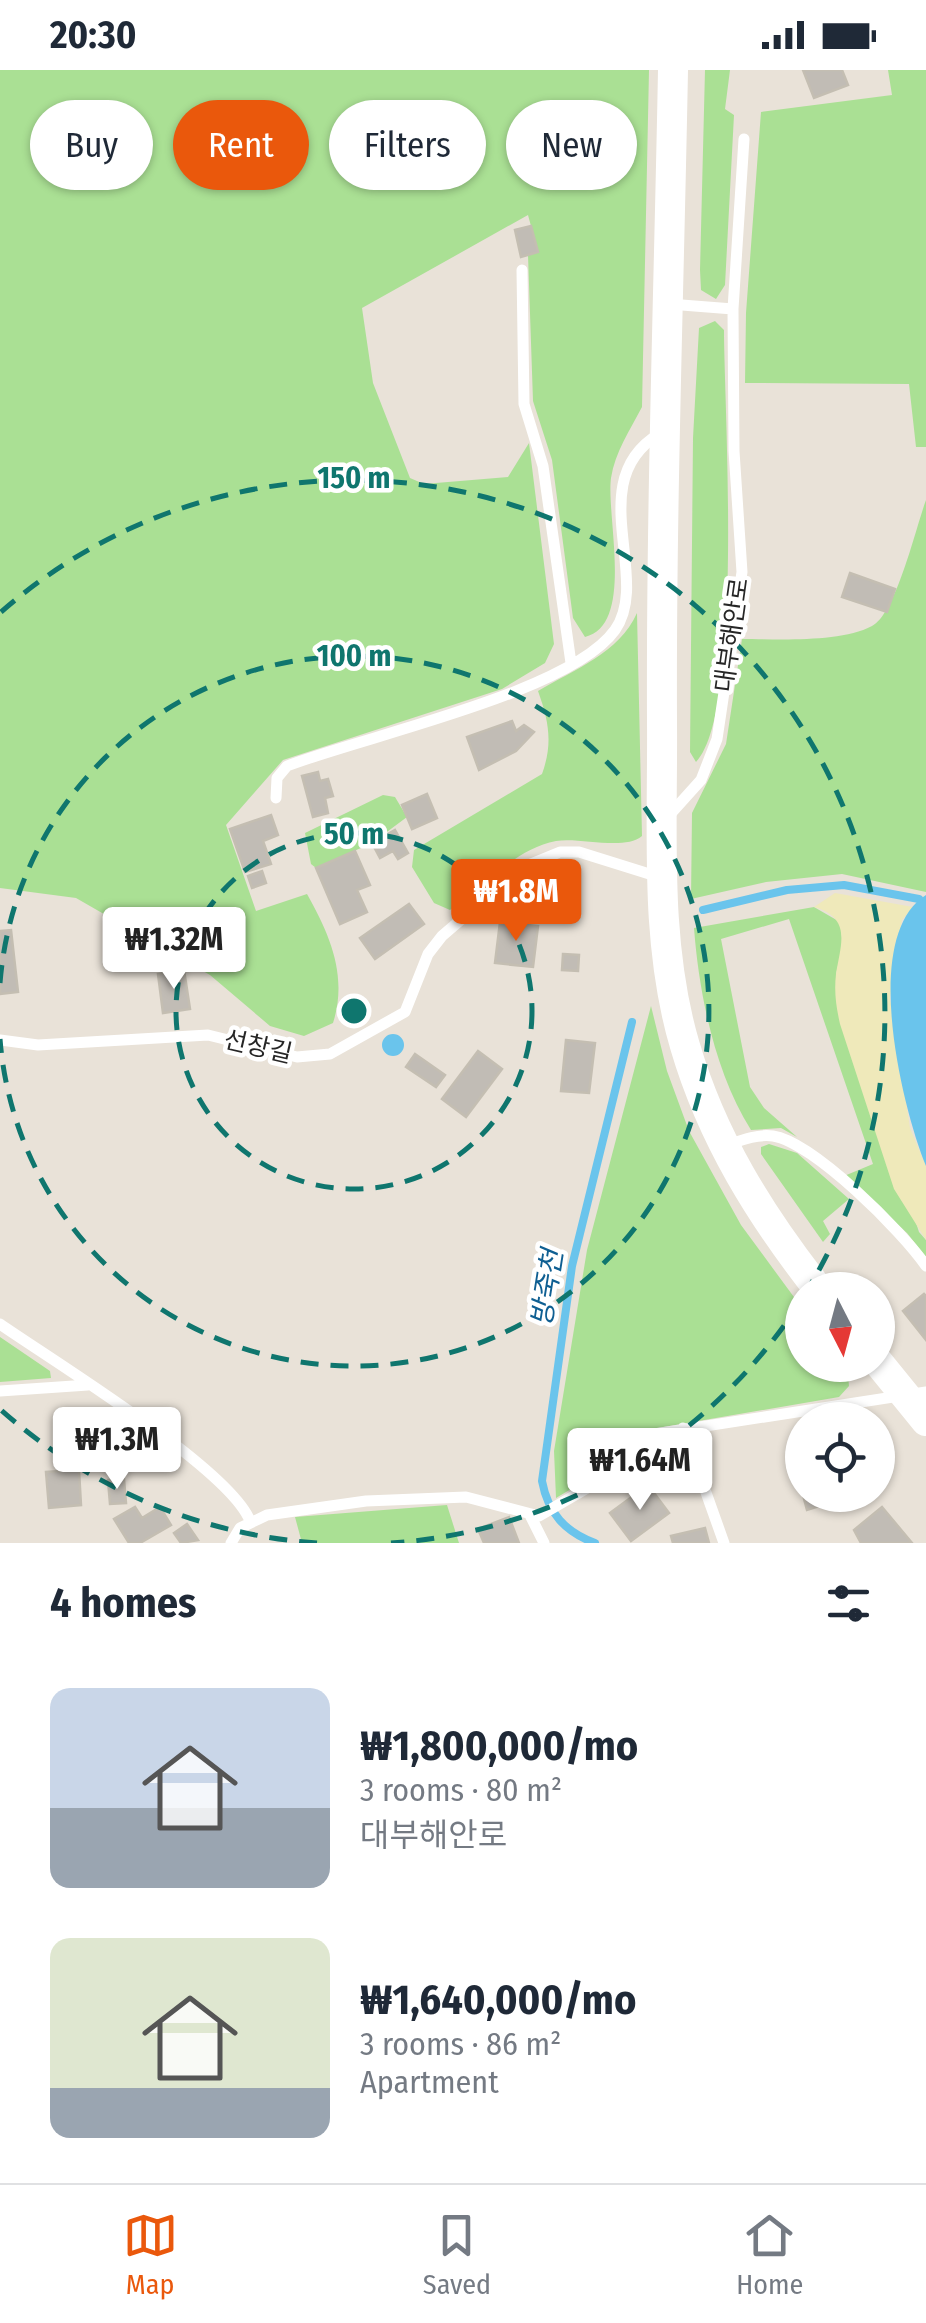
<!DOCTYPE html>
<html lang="en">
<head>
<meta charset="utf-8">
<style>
	:root { --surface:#fff; --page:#f6f6f7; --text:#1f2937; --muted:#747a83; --line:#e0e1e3; --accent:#ea580c }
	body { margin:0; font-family:"Fira Sans Condensed","Noto Sans KR",sans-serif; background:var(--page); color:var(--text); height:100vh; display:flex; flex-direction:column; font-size:38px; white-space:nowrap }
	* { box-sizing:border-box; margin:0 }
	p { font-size:32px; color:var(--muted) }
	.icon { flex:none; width:55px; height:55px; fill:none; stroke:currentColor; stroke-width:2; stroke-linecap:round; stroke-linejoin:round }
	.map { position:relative; height:1473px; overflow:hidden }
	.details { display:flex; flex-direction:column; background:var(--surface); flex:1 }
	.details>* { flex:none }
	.hud { position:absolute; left:30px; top:30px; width:868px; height:90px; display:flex; gap:20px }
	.needle { width:65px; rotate:174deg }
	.buttons { position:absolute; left:785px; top:1202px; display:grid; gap:20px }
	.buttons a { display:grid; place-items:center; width:110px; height:110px; border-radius:50%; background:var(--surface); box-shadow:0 2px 8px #0004; font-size:50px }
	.price { position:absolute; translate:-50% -85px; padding:0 22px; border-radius:10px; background:#fff; color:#222; font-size:32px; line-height:65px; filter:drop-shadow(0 2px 5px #0008) }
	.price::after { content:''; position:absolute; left:50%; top:60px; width:30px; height:22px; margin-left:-15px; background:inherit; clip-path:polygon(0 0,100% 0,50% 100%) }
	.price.current { background:var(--accent); color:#fff }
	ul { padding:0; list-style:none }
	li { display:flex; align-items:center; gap:30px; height:250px; padding:0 50px }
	li span { display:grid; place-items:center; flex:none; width:280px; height:200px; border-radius:20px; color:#555 }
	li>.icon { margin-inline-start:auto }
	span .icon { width:120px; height:120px; fill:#fffc; stroke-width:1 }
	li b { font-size:42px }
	h2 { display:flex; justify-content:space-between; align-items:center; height:120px; padding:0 50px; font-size:42px }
	.tag { padding:0 35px; border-radius:45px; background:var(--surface); box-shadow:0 2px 8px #0004; font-size:35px; line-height:90px }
	.tag.current { background:var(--accent); color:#fff }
	.status { display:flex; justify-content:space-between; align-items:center; height:70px; padding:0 50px; background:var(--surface); direction:ltr }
	.status svg { height:28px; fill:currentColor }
	.menu { display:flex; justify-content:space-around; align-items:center; height:140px; border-top:2px solid var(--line); background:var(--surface); font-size:28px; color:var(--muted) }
	.menu a { display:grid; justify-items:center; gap:5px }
	.menu .current { color:var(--accent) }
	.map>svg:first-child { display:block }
	.green { fill:#aae094 }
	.sand { fill:#efe9ba }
	.water { fill:#6ac4ec }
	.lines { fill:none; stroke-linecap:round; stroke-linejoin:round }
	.stream { stroke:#6ac4ec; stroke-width:8 }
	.building { fill:#c1bcb5; stroke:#c4beb2; stroke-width:2.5 }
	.lane { stroke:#fff; stroke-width:11 }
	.secondary { stroke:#fff; stroke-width:30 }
	.ring { fill:none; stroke:#0f766e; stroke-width:5; stroke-dasharray:18 12 }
	.labels { text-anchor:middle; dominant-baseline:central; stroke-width:9; stroke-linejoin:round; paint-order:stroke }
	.street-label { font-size:25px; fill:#262626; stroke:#fff }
	.water-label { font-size:28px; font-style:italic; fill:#0f5f92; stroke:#fff }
	.centre { fill:#0f766e; stroke:#fff; stroke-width:5 }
	.ring-label { font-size:30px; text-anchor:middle; font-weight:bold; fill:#0f766e; stroke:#fff; stroke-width:9; stroke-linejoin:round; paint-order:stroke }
</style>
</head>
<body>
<div class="status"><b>20:30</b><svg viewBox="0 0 49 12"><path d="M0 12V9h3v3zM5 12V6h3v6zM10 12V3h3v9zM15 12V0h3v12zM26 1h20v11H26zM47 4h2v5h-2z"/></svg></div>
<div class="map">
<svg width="926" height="1473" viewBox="0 0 926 1473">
	<rect width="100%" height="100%" fill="#e9e2d8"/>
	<path class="green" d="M0,0h649l-7,337c-12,23 -27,45 -31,71 -5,39 24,147 -26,159l-12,-19 -21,-158 -19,-59 -5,-146 10,-3 -10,-37 -166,93 11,75 37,95 14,6 84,-7 21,-34 25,201 -9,19 -43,26 -219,71 -57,65 30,86 51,-17c23,41 41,82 26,129l-29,13 -34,-10 -60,-51 -134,-77 -76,-10z
		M705,0h25l-5,39 9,6 -9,170 -9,14 -15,-9 -1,-20z
		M888,0h38v377h-10l-7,-63 -164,-1 1,-70 15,-201 131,-17z
		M715,251l9,9c0,79 20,382 -28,432l-6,-10 3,-314 6,-110z
		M926,430v392l-84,-18 -76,8 -75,17 1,-86 34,-69 16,-105c36,0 98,4 130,-13 24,-12 44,-99 54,-126z
		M637,543l5,223c-18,15 -62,1 -86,5 -42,8 -72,46 -106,69l-16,-7 -22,-36 2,-17 128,-76c11,-31 7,-52 -4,-83 37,-22 81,-38 99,-78z
		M383,725l12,2 12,20 -35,26 -56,25 -5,-4 -6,-31z
		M814,837l26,15 3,23 -7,29 83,258 7,8v17l-19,-24 -63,-57 29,-12 -84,-245 -68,20 29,148 14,21 33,29 -16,-9 -30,2c-36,-57 -52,-136 -57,-202z
		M651,936l16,65 22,60 52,94 61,83v57h45l2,21 -10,11 -187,32 -18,9 -38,36 -40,24 -2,-47 33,-201z
		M769,1074l28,9 52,46 -26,22 7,13 -7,8 -62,-88v-7z
		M0,1267l50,34 1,7 -51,4z
		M447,1435l12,38h-157l-7,-26z"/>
	<path class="sand" d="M835,823l78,14 -11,13 -12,78 20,130 16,38v74l-32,-51 -54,-165c-4,-18 -6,-32 -4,-50 5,-31 16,-56 -22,-67z"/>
	<path class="water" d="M926,825v271c-24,-59 -66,-230 0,-271z
		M382 975a11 11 0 1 1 22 0a11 11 0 1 1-22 0Z"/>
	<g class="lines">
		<path class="stream" d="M703,840l84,-20 57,-5 75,14
			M595,1473c-30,-11 -47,-30 -53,-62l30,-215 60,-244"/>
	</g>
	<path class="building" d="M803,0h39l6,15 -34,13z
		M531,156l7,26 -17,5 -6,-27z
		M850,503l45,16 -8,23 -45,-15z
		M512,651l4,10 8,-6 10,7 -18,19 -37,19 -12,-33z
		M318,702l2,9 8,-2 5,17 -8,2 3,15 -15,4 -11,-41z
		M427,724l10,24 -25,11 -10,-24z
		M271,745l7,20 -15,6 8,23 -26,8 -15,-43z
		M395,760l13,23 -10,6 -5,-8 -13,7 -8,-15z
		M355,781l15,34 -13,5 10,22 -27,12 -24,-56z
		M262,801l4,12 -14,5 -4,-12z
		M409,834l15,20 -49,35 -15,-21z
		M500,852l38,4 -5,41 -38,-4z
		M11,860l7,62 -18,2v-63z
		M563,884l16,1 -1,16 -16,-1z
		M184,900l6,39 -27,4 -5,-39z
		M566,970l29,3 -6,50 -28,-2z
		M478,981l24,18 -36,48 -24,-18z
		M415,984l30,21 -9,12 -30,-20z
		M924,1224l2,2v44l-23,-29z
		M802,1373v52l-14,-47z
		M79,1400l2,35 -32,3 -3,-36z
		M124,1409l2,24 -16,1 -2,-24z
		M648,1415l21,28 -38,28 -21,-28z
		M803,1425h38l1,4 -35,11z
		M135,1437l7,11 18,-11 11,18 -31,18h-11l-15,-24z
		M882,1437l30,36h-51l-7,-13z
		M509,1447l10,26h-35l-6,-14z
		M187,1454l11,16 -17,3 -7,-10z
		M705,1458l4,15h-36l-2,-7z"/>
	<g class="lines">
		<path class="lane" d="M522,200l2,134 19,62 28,197
			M669,234l64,5
			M276,728l1,-20 10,-12c77,-30 283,-73 328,-136 37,-52 -33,-149 44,-196
			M665,750l36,-40 16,-41 25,-167 -8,-121 -1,-142 11,-170
			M0,970l38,5 170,-10 89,22 33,-3 75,-42 23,-58 14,-18 79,-68 39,-16h19l80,25
			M728,1075c14,-5 29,-11 45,-9 40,6 130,96 153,130
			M0,1254c53,37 230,145 250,197
			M0,1321l88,-6
			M683,1358l41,115
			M530,1445l14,28
			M231,1473l9,-15 27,-13 99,-14 100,-4 73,19 57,-33 58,-49 272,-42"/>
		<path class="secondary" d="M673,0c-4,217 -12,435 -11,652 1,108 -8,220 23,324 27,92 75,169 134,244
			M878,1292l48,59"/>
	</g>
	<g class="ring">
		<circle cx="354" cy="941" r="178"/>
		<path d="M0 913A355 355 0 1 1 0 969"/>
		<path d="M801 1231A533 533 0 0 1 391 1473M317 1473A533 533 0 0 1 1 1340M1 542A533 533 0 0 1 808 1219"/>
	</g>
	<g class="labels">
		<g class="street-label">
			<text transform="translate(732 565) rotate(-82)">대부해안로</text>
			<text transform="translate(258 977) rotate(13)">선창길</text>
		</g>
		<g class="water-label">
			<text transform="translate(547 1218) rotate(-81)">방죽천</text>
		</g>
	</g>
	<circle cx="354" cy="941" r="15" class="centre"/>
	<g class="ring-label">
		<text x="354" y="418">150 m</text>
		<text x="354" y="596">100 m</text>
		<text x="354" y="774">50 m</text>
	</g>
</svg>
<div class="buttons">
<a><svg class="needle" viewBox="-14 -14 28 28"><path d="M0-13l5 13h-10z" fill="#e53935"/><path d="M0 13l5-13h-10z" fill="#747a83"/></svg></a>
<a><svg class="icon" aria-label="locate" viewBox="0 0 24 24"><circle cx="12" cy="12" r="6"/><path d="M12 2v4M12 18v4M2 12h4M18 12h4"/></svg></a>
</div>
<b class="price current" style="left:516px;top:874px">₩1.8M</b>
<b class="price" style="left:174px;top:922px">₩1.32M</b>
<b class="price" style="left:117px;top:1422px">₩1.3M</b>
<b class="price" style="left:640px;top:1443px">₩1.64M</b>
<div class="hud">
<a class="tag">Buy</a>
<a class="tag current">Rent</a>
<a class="tag">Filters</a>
<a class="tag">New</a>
</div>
</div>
<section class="details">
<h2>4 homes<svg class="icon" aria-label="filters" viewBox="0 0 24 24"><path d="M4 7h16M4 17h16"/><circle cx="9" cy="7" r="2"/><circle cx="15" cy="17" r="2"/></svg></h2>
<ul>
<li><span style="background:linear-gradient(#c9d6e8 60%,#9aa5b1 0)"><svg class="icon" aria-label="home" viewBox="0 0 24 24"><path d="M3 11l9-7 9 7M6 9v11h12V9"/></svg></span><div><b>₩1,800,000/mo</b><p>3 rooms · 80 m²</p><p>대부해안로</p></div></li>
<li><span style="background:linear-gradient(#dfe7d0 75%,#9aa5b1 0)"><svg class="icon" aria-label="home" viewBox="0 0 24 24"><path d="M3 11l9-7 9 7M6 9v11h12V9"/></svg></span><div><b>₩1,640,000/mo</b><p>3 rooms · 86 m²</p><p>Apartment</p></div></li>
</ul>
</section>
<nav class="menu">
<a class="current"><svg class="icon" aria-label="map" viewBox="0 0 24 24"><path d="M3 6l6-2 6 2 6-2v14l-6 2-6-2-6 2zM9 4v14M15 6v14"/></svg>Map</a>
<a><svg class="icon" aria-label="saved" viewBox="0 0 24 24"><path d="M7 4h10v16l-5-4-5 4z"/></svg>Saved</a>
<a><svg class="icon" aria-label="home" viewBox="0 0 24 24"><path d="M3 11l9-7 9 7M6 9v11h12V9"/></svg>Home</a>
</nav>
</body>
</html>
